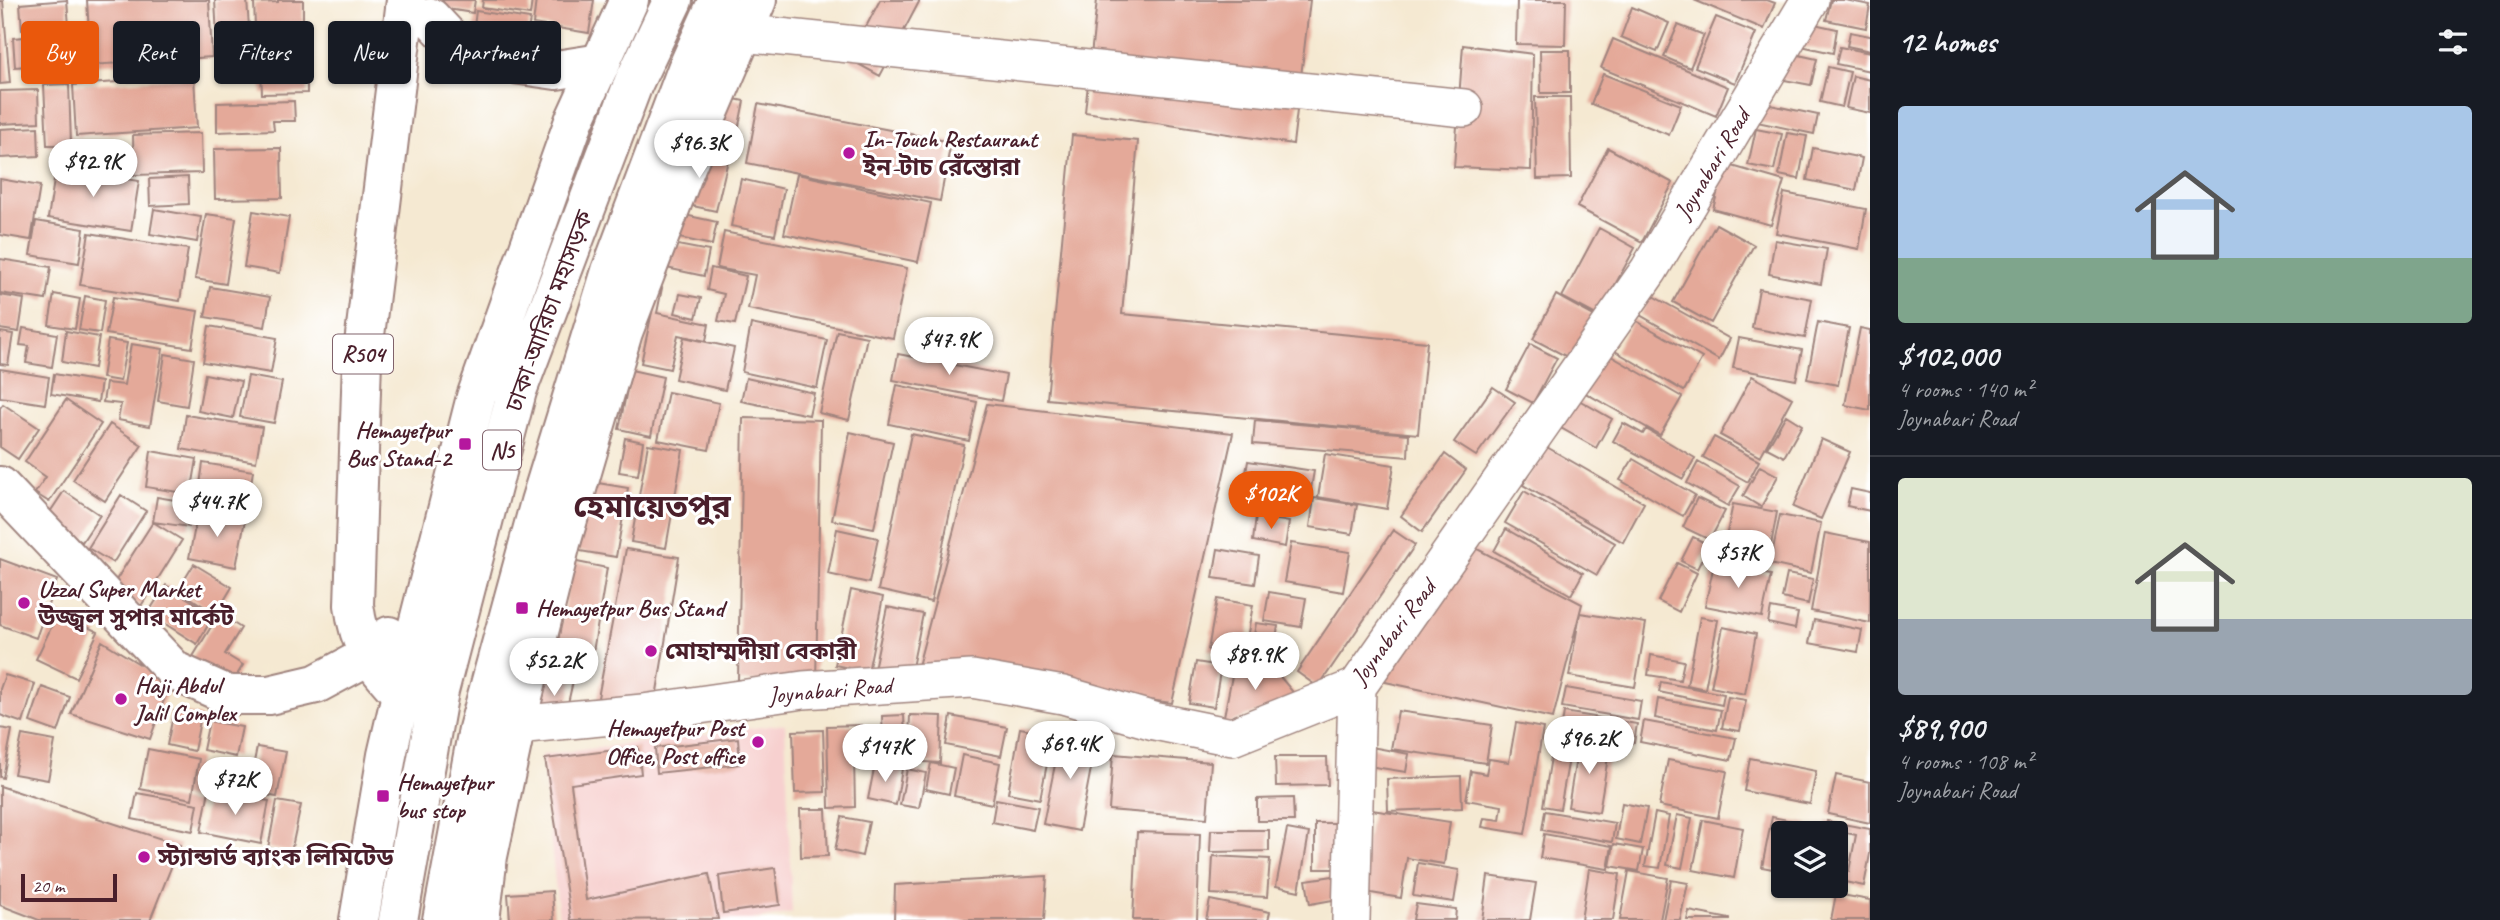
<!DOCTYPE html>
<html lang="en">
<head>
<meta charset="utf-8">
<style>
	:root { --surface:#171b24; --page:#242831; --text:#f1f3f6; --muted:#9ea1a6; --line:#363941; --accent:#ea580c }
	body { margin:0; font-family:Caveat,"Noto Sans Bengali",sans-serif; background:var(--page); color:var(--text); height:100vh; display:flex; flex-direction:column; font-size:26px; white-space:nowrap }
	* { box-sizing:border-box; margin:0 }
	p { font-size:23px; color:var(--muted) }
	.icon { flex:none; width:38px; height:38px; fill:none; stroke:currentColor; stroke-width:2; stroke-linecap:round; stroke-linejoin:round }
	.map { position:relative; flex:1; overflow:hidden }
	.side { display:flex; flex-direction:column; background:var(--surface); width:630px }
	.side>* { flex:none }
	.hud { position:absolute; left:21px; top:21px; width:665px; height:63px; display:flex; gap:14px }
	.controls { position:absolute; left:1771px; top:821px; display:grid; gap:14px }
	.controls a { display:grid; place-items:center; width:77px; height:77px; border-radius:7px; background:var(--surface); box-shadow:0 2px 5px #0004; font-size:35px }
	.scale { position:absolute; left:21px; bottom:18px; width:96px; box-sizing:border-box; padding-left:7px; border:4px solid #4a1f2b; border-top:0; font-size:19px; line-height:24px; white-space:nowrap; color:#4a1f2b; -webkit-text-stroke:5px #fff; paint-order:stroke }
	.price { position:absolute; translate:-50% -60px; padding:0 16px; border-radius:24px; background:#fff; color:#222; font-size:23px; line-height:46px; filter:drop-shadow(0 2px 4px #0008) }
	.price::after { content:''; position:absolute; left:50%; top:42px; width:21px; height:16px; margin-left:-10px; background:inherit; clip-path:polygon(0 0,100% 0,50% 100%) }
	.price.on { background:var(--accent); color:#fff }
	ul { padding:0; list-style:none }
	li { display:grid; align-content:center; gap:14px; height:371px; padding:0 28px }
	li+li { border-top:2px solid var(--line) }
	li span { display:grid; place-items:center; height:217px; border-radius:7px; color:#555 }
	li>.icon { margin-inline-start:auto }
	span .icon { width:126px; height:126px; fill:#fffc; stroke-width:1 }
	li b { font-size:30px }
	h2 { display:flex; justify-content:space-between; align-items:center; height:84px; padding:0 28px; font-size:30px }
	.tag { padding:0 24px; border-radius:7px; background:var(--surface); box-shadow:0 2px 5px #0004; font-size:24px; line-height:63px }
	.tag.on { background:var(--accent); color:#fff }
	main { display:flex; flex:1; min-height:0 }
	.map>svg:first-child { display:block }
	.built { fill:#f7d0cf; fill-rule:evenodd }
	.building { fill:#e4a999 }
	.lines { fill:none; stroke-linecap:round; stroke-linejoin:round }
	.street-casing { stroke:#a0847e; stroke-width:40 }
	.secondary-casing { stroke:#a0847e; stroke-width:42 }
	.primary-casing { stroke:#a0847e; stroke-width:42 }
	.highway-casing { stroke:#a0847e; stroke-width:42 }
	.street { stroke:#fff; stroke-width:37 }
	.secondary { stroke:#fff; stroke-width:38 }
	.primary { stroke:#fff; stroke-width:38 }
	.highway { stroke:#fff; stroke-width:38 }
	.poi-dot { fill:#b5179e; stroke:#fff; stroke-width:2.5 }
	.labels { text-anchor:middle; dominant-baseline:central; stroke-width:6; stroke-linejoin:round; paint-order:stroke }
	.shield { fill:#fff; stroke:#80626b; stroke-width:2 }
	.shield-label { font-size:23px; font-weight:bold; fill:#4a1f2b }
	.poi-label { font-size:24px; font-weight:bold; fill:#4a1f2b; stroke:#fff; text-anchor:start }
	.street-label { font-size:24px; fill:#4a1f2b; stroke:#fff }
	.district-label { font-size:32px; font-weight:bold; fill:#4a1f2b; stroke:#fff }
</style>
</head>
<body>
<main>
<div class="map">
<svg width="1870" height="920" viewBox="0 0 1870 920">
	<rect width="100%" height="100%" fill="#fff"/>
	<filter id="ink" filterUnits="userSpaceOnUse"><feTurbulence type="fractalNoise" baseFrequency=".0143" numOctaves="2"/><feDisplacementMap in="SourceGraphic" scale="14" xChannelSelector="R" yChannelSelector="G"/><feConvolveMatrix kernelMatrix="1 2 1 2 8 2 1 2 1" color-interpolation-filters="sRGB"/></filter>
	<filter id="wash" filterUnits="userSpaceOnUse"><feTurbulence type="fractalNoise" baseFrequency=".00686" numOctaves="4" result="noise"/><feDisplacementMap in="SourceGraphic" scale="28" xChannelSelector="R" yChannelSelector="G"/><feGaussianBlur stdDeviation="1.57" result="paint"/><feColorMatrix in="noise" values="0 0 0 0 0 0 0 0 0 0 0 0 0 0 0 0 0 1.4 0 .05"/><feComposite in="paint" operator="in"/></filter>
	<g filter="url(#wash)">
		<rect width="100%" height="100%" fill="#f5e9d2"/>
		<path class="built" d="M785,724l7,189 -42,7h-35l3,-1 -9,-45 -123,26 -15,-116 70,-10 -4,-27 -91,12 25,161h-12l-17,-165zM737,739l-80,33 -2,-24z"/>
		<g id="blocks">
			<path class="building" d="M67,0l2,26 -47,4 -2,-26z
				M87,0h122l3,57 -121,8z
				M215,0h32l4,55 -33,2z
				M278,0h25v23l-48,2 -1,-22 24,-1z
				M442,0h33l-2,13 -32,-5z
				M483,0h49l-2,15 -48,-7z
				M536,0h58l-5,33 -56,-9z
				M880,0h40l-40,76 -31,-17z
				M1097,0h213l-17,144 -208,-32z
				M1517,0h49l-1,45 -49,-1z
				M1694,0h73l8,3 -11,26z
				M1831,0h14l25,5 -4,23 -40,-8z
				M0,1h3l7,82 -10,1z
				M1632,7l37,16 -12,29 -36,-15z
				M476,11l54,8 -5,31 -53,-7z
				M1716,17l40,16 -21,50 -40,-16z
				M1805,22l32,7 -4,24 -32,-7z
				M1678,25l26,10 -14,33 -26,-11z
				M299,27l2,32 -42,4 -2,-33z
				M1850,32l20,4v15l-23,-5z
				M51,35l2,29 -38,3 -2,-29z
				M1613,39l115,48 -12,29 -115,-48z
				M1463,45l70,9 -2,116 -77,-3z
				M1840,47l30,6v18l-34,-7z
				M1540,50h30v43h-29z
				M1785,52l32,7 -6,26 -32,-6z
				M307,66v27l-45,1 -1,-26z
				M1828,67l22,5 -8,35 -22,-5z
				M1603,74l78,31 -12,30 -78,-31z
				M1853,76l17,4v33l-24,-5z
				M194,77l3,51 -121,8 -3,-51z
				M69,84l2,61h-24l-3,-60z
				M38,90l1,32 -39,2v-33z
				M696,91l48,10 -10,49 -49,-10z
				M1535,97h35l1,81 -34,1z
				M294,101l1,20h-22l1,9 -57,2v-29z
				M1761,103l57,12 -4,19 -57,-12z
				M758,104l193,38 -11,59 -193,-38z
				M38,127l1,29 -39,2v-29z
				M1756,129l26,5 -8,36 -26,-5z
				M201,133l1,40 -68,2 -1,-40z
				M1787,133l20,3 -8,43 -20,-4z
				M1072,135l66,6 -16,173 305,28 -9,92 -371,-35z
				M281,148l1,50 -67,1 -1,-50z
				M1608,148l65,35 -31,59 -65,-35z
				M1813,148l49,10 -6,32 -49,-10z
				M681,150l47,10 -12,51 -46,-10z
				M1725,164l59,17 -13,44 -58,-16z
				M56,168l83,13 -8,50 -83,-13z
				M797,174l134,29 -13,59 -134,-28z
				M188,177l1,27 -39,2 -1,-27z
				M0,179l40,7 -9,54 -31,-5z
				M741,179l43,10 -9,46 -44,-9z
				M1784,193l82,16 -7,40 -83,-16z
				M154,209l47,8 -4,25 -47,-8z
				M253,211l36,6 -9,56 -36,-6z
				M666,211l51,11 -5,23 -51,-11z
				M206,214l30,4 -10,66 -31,-5z
				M36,221l48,8 -5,34 -49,-8z
				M1716,224l38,21 -43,78 -38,-21z
				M1599,228l36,20 -37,68 -36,-19z
				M724,232l183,36 -14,70 -145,-29 7,-34 -38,-7z
				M89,233l99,16 -8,52 -100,-16z
				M1775,240l52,9 -6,35 -52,-10z
				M662,242l47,9 -5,25 -47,-10z
				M0,259l51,8 -5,33 -46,-7z
				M711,268l35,8 -11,48 -17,-3 6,-27 -17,-4z
				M639,284l23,4 -5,25 52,11 -3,17 -28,-6 -8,34 -29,-6 11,-51 -18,-4z
				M210,287l60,10 -5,30 -60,-10z
				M1759,289l53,10 -7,39 -53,-10z
				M54,294l26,5 -5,30 -26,-4z
				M680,294l21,4 -5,20 -21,-5z
				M0,295l24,4 -5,33 -19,-3z
				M1556,295l38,21 -23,43 -38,-20z
				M1651,295l79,44 -11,21 -79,-45z
				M85,296l20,4 -5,33 -21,-3z
				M113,297l85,14 -6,37 -86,-14z
				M1633,319l69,39 -18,33 -69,-40z
				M1818,322l31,6 -11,57 -31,-6z
				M751,324l76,16 -10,48 -75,-16z
				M209,326l68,12 -6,35 -68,-11z
				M23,328l34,6 -5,33 -26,-4 3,-17 -9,-1z
				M1860,328l10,2v80l-25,-5z
				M66,331l33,6 -5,31 -32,-6z
				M837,331l30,6 -18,83 -30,-7z
				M0,332l13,2 -5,31 -8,-1z
				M684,337l50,11 -9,42 -50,-11z
				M1739,338l63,12 -6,30 -63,-12z
				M108,340l19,3 -7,38 -18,-3z
				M131,344l32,5 -13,77 -32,-6 3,-16 -18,-2 3,-19 18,2z
				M1530,344l27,14 -24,45 -27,-14z
				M1604,352l78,45 -22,38 -78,-44z
				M165,354l29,5 -7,47 -29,-5z
				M898,354l108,21 -5,26 -108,-21z
				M0,369l49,8 -4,27 -45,-7z
				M631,370l32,7 -12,59 -32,-7z
				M54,374l47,8 -3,20 -47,-8z
				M205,374l36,7 -8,37 -35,-7z
				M248,376l34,6 -8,41 -34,-6z
				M1752,376l40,22 -32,59 -40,-22z
				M746,378l68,15 -5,22 -68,-14z
				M897,385l80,17 -8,39 -80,-17z
				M1493,387l22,15 -39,54 -22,-14z
				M668,392l51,11 -10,47 -51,-10z
				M1570,395l42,24 -16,29 -42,-24z
				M66,400l35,24 -52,78 -14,-9 11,-16 -21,-15z
				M3,404l36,24 -21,31 -18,-12v-39z
				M987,404l246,29 -61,270 -255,-33z
				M186,415l76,12 -6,35 -75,-13z
				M1786,415l16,10 -18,32 -17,-9z
				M743,418l78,2 -5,263 -78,-2z
				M1255,420l154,14 -1,23 -155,-13z
				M1623,423l20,11 3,-5 49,29 -12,21 -70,-38z
				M110,424l32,21 -37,56 -32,-21z
				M850,432l43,10 -19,86 -42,-8z
				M911,434l53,11 -33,157 -53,-12z
				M1714,437l45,24 -11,21 -45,-25z
				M625,438l18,4 -5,33 -19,-3z
				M1821,439l29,13 -29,67 -28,-12z
				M648,444l35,6 -17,98 -35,-6z
				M1545,446l99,57 -21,39 -100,-57z
				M151,451l46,8 -6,35 -45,-7z
				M1325,454l69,11 -7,44 -69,-12z
				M1445,454l21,16 -44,62 -21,-16z
				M1633,459l62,36 -12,21 -63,-36z
				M1248,461l66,10 -6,35 -66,-10z
				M1698,462l42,24 -12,20 -41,-23z
				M203,463l50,8 -7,44 -49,-8z
				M1760,466l18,10 -17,31 -18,-11z
				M586,481l42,7 -12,69 -42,-7z
				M1851,489l19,4v18l-23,-5z
				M64,491l36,24 -18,27 -36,-24z
				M1524,491l91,52 -18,32 -92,-52z
				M121,495l25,16 -33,52 -25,-15z
				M157,497l36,6 -4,24 -36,-5z
				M1314,498l43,7 -5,29 -42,-7z
				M1697,498l28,13 -15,29 -27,-13z
				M1733,504l44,8 -8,44 -45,-9z
				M198,511l47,9 -9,47 -47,-9z
				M1780,515l41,8 -10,50 -41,-9z
				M1256,516l33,6 -4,25 -32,-6z
				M153,522l29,18 -41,66 -30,-18z
				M837,529l41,9 -9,45 -41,-9z
				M1506,529l77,44 -12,22 -77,-44z
				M1393,530l22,15 -97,142 -21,-15z
				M1825,533l45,9v81l-59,-12z
				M1693,537l16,8 -12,24 -16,-8z
				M1464,542l118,62 -29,114 -172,-37z
				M1291,543l59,9 -7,40 -59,-10z
				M626,549l53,8 -28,171 -57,-9z
				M1218,549l41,7 -4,28 -42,-6z
				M0,559l57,21 -21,58 -36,-13z
				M572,561l35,7 -18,108 -36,-6z
				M1677,563l20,10 -18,39 -21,-11z
				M194,564l38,23 -16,27 -38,-24z
				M1714,564l57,11 -9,42 -57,-11z
				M1787,574l26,5 -5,25 -26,-6z
				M166,585l48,30 -17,29 -49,-31z
				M851,590l32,7 -15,75 -33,-7z
				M1269,592l37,6 -5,29 -37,-6z
				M1217,599l36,6 -9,50 -36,-5z
				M887,607l36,7 -13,63 -36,-8z
				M1771,608l27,5 -3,16 -27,-6z
				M58,613l40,19 -22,46 -40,-19z
				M1580,613l66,10 -11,64 -66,-11z
				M219,614l22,14 -16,26 18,11 -14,23 -40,-25z
				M1700,617l18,3 -13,69 -18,-4z
				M1814,620l48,10 -4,22 -49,-9z
				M1256,623l22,3 -5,31 -22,-3z
				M1723,627l33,7 -11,60 -34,-7z
				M102,641l68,42 -20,56 -79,-25z
				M1651,655l33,6 -4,19 -32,-5z
				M1267,661l30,36 -75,29 11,-55z
				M1196,662l25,4 -7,41 -25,-4z
				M544,674l29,7 -9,40 -29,-6z
				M5,675l30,9 -12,39 -23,-8v-26z
				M1661,682l63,12 -2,11 -63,-13z
				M42,687l28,10 -12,35 -28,-10z
				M1566,688l75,13 -3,19 -76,-13z
				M1728,697l18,3 -6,31 -18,-3z
				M1658,699l63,11 -4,20 -62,-12z
				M174,711l27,5 -7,35 -27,-6z
				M1398,711l94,14 -6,38 -95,-14z
				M1564,712l73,12 -3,19 -73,-12z
				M904,715l2,43 -22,1 -2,-43z
				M910,715l32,1 -2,47 -32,-2z
				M951,716l56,11 -6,29 -55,-11z
				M209,721l33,6 -6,30 -33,-7z
				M1644,721l92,17 -5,22 -91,-18z
				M1516,723l27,5 -18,106 -43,-7 2,-9 16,2 2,-14 -36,-6 5,-29 15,3 3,-15 20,3z
				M861,725l1,34 -8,-1 1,49 -26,1 -2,-82z
				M0,728l12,2 -9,48 -3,-1z
				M1020,728l33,6 -13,65 -32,-6z
				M823,730l2,62 -30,1 -2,-62z
				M1062,730l35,7 -18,94 -36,-7z
				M22,735l33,6 -7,39 -34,-6z
				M738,738l2,26 -83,9 -2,-25z
				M1554,739l18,2 -12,68 -17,-3z
				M1579,740l31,5 -11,67 -31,-5z
				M1366,746l43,8 -3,18 -44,-7z
				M257,747l29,5 -9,45 -29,-5z
				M638,747l3,27 -70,10 15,116 123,-26 9,45 -147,1 -26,-161z
				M148,749l51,10 -7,40 -52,-10z
				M1113,754l98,8 -4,56 -98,-8z
				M962,755l38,8 -8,41 -38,-8z
				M1275,757h52l1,28 -52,1z
				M1750,758l66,13 -6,33 -66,-13z
				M1668,760l59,11 -9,47 -59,-12z
				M224,762l26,5 -5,24 -25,-5z
				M931,763l23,5 -5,26 -23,-5z
				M875,764l27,5 -6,36 -28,-6z
				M907,769l19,4 -7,35 -19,-3z
				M1836,775l34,7v41l-42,-9z
				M1461,776l1,32 -74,3 -1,-32z
				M0,786l180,59 -30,75h-111l-39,-15z
				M209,790l60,11 -8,43 -60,-12z
				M137,793l61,11 -5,27 -61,-12z
				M1293,798l1,23h-37v-22z
				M996,799l42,8 -5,23 -41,-8z
				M277,801l24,4 -10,47 -23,-4z
				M1622,803l25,5 -7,36 -24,-5z
				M800,809h26l2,47 -27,1z
				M1372,810l78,12 -6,42 -37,-6 -6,40 -42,-7z
				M1545,811l70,12 -3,19 -70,-12z
				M1655,813l14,3 -9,52 -15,-2z
				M1677,815l15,3 -10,50 -15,-3z
				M842,817l27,5 -7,34 -27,-6z
				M1772,817l36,7 -2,9h-23v38l-21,-4z
				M1703,820l40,8 -9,50 -41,-8z
				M1827,821l43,8v25l-6,32 -24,-5 2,-11 7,1 7,-36 -13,-3 -7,31v-30h-11z
				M1315,823h27v46h-27z
				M1287,829l22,4 -10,58 -23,-5z
				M1211,830h58v21l-59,1z
				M1137,832l63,2 -3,86h-64z
				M1544,834l68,12 -4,23 -68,-11z
				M1614,844l29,5 -4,22 -29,-5z
				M1213,856l57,3 -3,38 -56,-3z
				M1418,863l41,7 -5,32 -41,-6z
				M775,868l5,37 -57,8 -4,-37z
				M1589,869l31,5 -7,46h-32z
				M1629,871l39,7 -8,42h-40z
				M1340,875l4,23 -34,6 -4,-24z
				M1047,876l-3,44h-150l1,-35z
				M1488,876l48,7 -6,37h-48z
				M1671,880l17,3 -8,37h-17z
				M552,891l2,29h-44l-2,-26z
				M1836,894l34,6v20h-39z
				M1210,900l60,12 -2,8h-62z
				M1416,904l40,5 -1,11h-42z
				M1689,911l41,8v1h-43z"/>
		</g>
	</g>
	<g filter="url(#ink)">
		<use href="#blocks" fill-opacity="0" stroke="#a0847e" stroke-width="2"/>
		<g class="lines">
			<g class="street-casing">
				<path id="street" d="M742,33l722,75
					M516,725l127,-12 160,-23 169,-11 91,16 91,26 78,16 125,-50 292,-417 161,-270
					M1351,920l6,-233"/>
			</g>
			<g class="secondary-casing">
				<path id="secondary" d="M0,486l175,185 53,24h41l47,-11 52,-28 21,-20"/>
			</g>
			<g class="primary-casing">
				<path id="primary" d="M431,18l30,32 46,13 49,7 45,-7
					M402,695c-29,-33 -42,-45 -48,-90l8,-245 44,-360"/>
			</g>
			<g class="highway-casing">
				<path id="highway" d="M359,920l28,-165 23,-99 66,-259 98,-276 55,-121
					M398,920l41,-229 78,-300 116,-307 40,-84
					M442,920l36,-191 62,-227 71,-231 76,-202 31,-69
					M480,920l8,-64 28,-131 45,-182 62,-211 64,-168 70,-164"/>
			</g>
			<use href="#street" class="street"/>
			<use href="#secondary" class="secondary"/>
			<use href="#primary" class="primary"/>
			<use href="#highway" class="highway"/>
		</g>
	</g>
	<g class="poi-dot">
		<circle cx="849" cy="153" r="7"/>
		<rect x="458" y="437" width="14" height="14" rx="3.5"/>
		<circle cx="24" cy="603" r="7"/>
		<rect x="515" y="601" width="14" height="14" rx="3.5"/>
		<circle cx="651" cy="651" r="7"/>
		<circle cx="121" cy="699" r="7"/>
		<circle cx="758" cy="742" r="7"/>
		<rect x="376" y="789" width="14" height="14" rx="3.5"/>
		<circle cx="144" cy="857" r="7"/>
	</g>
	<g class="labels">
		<g class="shield">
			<rect x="333" y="334.5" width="60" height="39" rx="5"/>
			<rect x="483" y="430.5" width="38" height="39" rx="5"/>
		</g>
		<g class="shield-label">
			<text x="363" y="354">R504</text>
			<text x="502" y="450">N5</text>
		</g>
		<g class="poi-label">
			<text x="863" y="139">In-Touch Restaurant<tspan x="863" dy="28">ইন-টাচ রেঁস্তোরা</tspan></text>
			<text x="451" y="430" text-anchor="end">Hemayetpur<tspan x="451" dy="28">Bus Stand-2</tspan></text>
			<text x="38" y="589">Uzzal Super Market<tspan x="38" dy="28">উজ্জ্বল সুপার মার্কেট</tspan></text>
			<text x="536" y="608">Hemayetpur Bus Stand</text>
			<text x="665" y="651">মোহাম্মদীয়া বেকারী</text>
			<text x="135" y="685">Haji Abdul<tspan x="135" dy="28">Jalil Complex</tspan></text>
			<text x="744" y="728" text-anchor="end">Hemayetpur Post<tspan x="744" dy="28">Office, Post office</tspan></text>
			<text x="397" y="782">Hemayetpur<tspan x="397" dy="28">bus stop</tspan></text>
			<text x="158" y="857">স্ট্যান্ডার্ড ব্যাংক লিমিটেড</text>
		</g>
		<g class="street-label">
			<text transform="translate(1712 164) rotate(-59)">Joynabari Road</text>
			<text transform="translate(549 311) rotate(-70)">ঢাকা-আরিচা মহাসড়ক</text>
			<text transform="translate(1393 632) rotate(-53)">Joynabari Road</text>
			<text transform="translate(830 690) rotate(-5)">Joynabari Road</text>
		</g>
		<g class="district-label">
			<text x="652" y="506">হেমায়েতপুর</text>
		</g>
	</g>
</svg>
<div class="controls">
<a><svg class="icon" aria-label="layers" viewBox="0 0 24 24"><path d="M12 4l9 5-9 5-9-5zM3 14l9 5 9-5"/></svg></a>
</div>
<div class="scale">20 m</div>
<b class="price" style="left:699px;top:180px">$96.3K</b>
<b class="price" style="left:93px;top:199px">$92.9K</b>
<b class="price" style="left:949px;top:377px">$47.9K</b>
<b class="price on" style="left:1271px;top:531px">$102K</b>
<b class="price" style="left:217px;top:539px">$44.7K</b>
<b class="price" style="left:1738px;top:590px">$57K</b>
<b class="price" style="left:1255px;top:692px">$89.9K</b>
<b class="price" style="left:554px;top:698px">$52.2K</b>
<b class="price" style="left:1589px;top:776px">$96.2K</b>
<b class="price" style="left:1070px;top:781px">$69.4K</b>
<b class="price" style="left:885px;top:784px">$147K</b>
<b class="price" style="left:235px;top:817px">$72K</b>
<div class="hud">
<a class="tag on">Buy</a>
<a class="tag">Rent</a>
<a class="tag">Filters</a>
<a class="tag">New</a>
<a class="tag">Apartment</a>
</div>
</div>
<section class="side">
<h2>12 homes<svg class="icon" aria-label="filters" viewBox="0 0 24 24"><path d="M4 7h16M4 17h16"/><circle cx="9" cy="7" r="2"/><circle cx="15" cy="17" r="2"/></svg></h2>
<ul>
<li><span style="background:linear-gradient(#a9c7e8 70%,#7fa58c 0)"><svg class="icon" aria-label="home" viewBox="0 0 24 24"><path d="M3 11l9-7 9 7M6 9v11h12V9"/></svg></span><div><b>$102,000</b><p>4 rooms · 140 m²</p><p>Joynabari Road</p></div></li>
<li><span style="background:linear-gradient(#dfe7d0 65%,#9aa5b1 0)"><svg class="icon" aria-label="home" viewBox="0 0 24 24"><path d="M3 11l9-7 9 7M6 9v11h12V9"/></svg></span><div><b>$89,900</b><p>4 rooms · 108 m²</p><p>Joynabari Road</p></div></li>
</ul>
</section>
</main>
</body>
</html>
